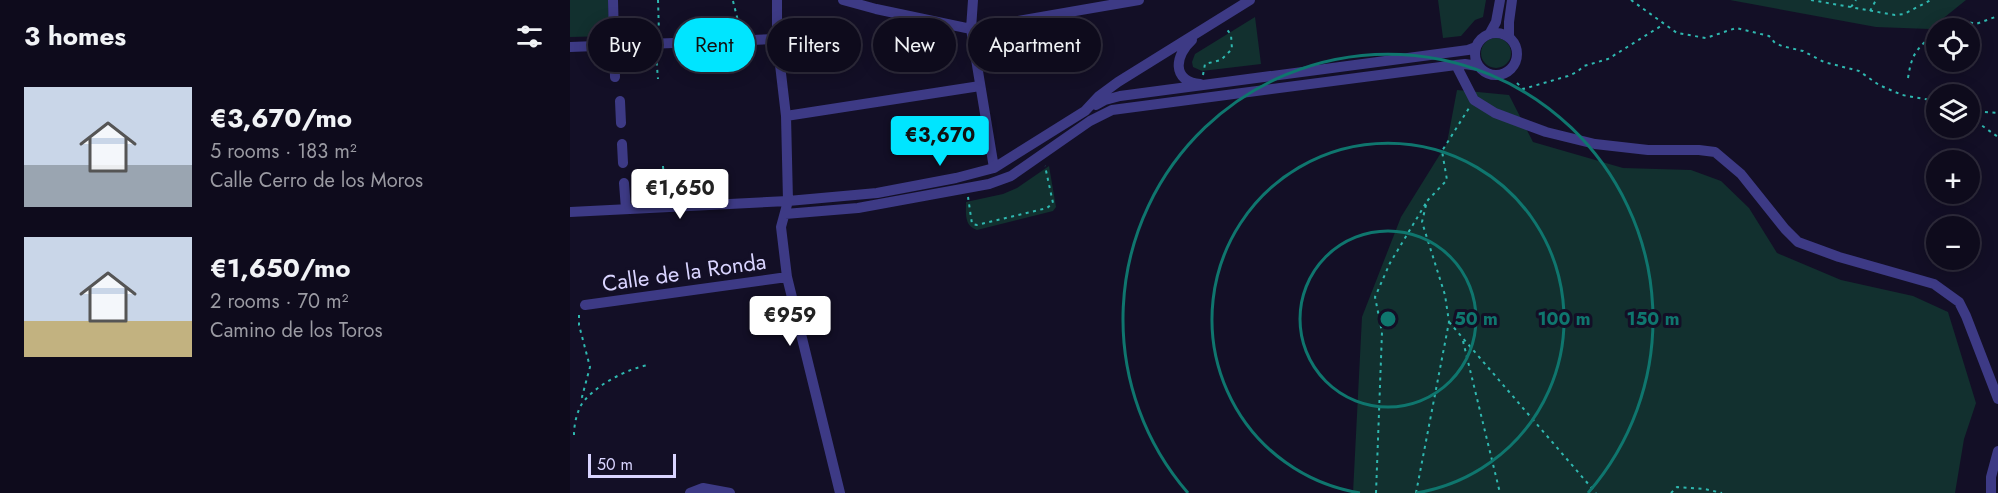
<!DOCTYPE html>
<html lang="en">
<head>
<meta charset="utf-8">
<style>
	:root { --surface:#0e0b1c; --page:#1c1929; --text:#f1f3f6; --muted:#9b9ba3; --line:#2e2b3b; --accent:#00e5ff }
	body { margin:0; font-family:Jost,sans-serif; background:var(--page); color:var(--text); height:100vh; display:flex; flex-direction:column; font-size:22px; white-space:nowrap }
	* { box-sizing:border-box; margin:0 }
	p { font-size:20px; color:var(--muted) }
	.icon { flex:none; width:33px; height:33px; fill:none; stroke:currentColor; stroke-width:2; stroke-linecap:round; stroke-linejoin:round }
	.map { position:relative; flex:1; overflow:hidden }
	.panel { display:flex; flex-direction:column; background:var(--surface); width:570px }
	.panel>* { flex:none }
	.guide { position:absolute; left:18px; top:18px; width:570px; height:54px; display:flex; gap:12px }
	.controls { position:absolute; left:1356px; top:18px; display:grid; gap:12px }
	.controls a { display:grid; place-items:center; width:54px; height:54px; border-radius:50%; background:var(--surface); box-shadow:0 3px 15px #0003,0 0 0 2px var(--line); font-size:30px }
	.scale { position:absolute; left:18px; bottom:15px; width:88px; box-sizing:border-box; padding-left:6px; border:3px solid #d9d4ff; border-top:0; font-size:16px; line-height:21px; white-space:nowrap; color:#d9d4ff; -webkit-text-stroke:4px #130f26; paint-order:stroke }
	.price { position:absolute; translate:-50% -51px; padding:0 14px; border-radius:6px; background:#fff; color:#222; font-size:20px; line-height:39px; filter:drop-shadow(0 2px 3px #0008) }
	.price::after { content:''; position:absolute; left:50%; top:36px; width:18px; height:14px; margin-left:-9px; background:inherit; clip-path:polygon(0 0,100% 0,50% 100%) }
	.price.active { background:var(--accent); color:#111 }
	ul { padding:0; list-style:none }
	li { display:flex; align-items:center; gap:18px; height:150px; padding:0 24px }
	li span { display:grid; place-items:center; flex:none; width:168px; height:120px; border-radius:0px; color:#555 }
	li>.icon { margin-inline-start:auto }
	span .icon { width:72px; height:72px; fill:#fffc; stroke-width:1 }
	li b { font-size:26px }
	h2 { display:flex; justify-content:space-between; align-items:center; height:72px; padding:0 24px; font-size:26px }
	.pill { padding:0 21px; border-radius:27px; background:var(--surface); box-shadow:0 3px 15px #0003,0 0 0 2px var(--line); font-size:21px; line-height:54px }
	.pill.active { background:var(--accent); color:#111 }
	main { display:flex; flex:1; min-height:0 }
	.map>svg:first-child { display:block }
	.green { fill:#12302f }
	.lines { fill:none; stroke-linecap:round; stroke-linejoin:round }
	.path { stroke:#2fb8b0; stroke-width:2; stroke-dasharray:3 4.5; stroke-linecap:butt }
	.street { stroke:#3d3a85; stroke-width:10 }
	.ring { fill:none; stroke:#0f766e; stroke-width:3 }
	.labels { text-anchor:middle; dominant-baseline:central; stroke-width:6; stroke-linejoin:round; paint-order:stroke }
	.street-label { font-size:22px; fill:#d9d4ff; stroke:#130f26 }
	.centre { fill:#0f766e; stroke:#130f26; stroke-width:3 }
	.ring-label { font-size:18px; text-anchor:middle; font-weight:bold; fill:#0f766e; stroke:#130f26; stroke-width:6; stroke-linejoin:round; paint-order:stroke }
</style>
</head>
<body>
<main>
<section class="panel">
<h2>3 homes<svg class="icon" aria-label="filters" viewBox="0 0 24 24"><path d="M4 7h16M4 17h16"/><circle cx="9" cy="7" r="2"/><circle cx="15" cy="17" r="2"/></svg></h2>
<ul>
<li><span style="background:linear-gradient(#c9d6e8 65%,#9aa5b1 0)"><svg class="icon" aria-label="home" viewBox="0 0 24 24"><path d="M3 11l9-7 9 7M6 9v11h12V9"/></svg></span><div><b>€3,670/mo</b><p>5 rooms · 183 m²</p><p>Calle Cerro de los Moros</p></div></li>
<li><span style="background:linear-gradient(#c9d6e8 70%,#c2b280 0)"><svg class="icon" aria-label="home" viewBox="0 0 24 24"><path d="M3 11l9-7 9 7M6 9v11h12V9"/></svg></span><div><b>€1,650/mo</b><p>2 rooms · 70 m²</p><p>Camino de los Toros</p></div></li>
</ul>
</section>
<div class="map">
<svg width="1428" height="493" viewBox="0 0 1428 493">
	<rect width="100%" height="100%" fill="#130f26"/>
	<path class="green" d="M0,0h38l2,36 -40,1z
		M868,0h48l-3,17 -8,3 -14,16 -18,2z
		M1160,0h236l-36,29 -54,-2z
		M685,17l6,47 -59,7 -9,-4 -1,-5 3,-8z
		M911 53a15 15 0 1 1 30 0a15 15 0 1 1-30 0Z
		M887,90l52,5 24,47 90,26 68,2 30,11 28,27 28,45 64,27 72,16 35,16 28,91 -12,36 -9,54h-602l9,-176 39,-100 46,-74z
		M479,166l7,41 -3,4 -76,19c-13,-4 -11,-16 -11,-28l37,-8 14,-6z"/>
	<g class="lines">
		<path class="path" d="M88,0l1,33
			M1061,0l46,33 29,5 30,-10 33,8 6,7 7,3 21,5 21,11 35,9 20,14 23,10 34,6
			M1241,0l84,15 9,-1 27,-14
			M163,1l7,28
			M1281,7l5,-7
			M1300,11l6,-11
			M1372,28l19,-8 15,4 22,-8
			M86,55l2,24
			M633,75l2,-11 16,-4 11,-11 -1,-14 -5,-7
			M1338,78c4,-26 9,-29 28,-46
			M947,83l6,6 45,-13 9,-4 7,-6 24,-7 53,-33
			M1400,111l28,2
			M1400,117l28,20
			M93,166l2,31
			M398,197l4,27 5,1 70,-17 6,-5 -8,-37
			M9,315v10l11,42 -8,30 2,5
			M879,322l147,171
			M893,341l37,152
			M4,435c0,-9 2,-19 6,-28 11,-20 48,-39 69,-42
			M806,493l6,-161 -7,-35 15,-34 36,-60
			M846,493l33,-171 -4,-27 -23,-73 5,-21 20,-21 -5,-29 27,-43
			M1101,493l6,-6 28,2 17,4"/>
		<path class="street" d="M43,0l2,77
			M207,0v39l9,77 2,85 -7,26 6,50 53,216
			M273,0l33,9 95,20 168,-29
			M403,0l-2,29 23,139
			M905 54a21 21 0 1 1 42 0a21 21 0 1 1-42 0Z
			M920,33l6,-11 4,-22
			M939,37v-15l3,-22
			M622,40c-17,15 -21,41 8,44
			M0,47l207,-8
			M886,65l18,35 21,13 51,19 49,12 53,6h51l16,2 26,22 44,55 13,13 41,15 95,27 25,18 7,14 32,83
			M50,101l1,22
			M526,105l9,-5 15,-4 348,-46 8,-3
			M216,116l194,-30
			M52,144l1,19
			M54,183l2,26
			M0,212l218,-11 89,-8 79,-15 38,-10 91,-57 14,-15 19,-14 132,-82
			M215,214l73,-6 131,-24 22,-8 79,-55 22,-11 344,-45 9,-1 13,2
			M15,305l202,-28
			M120,493l13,-5 27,5
			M1421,493v-16l7,-26"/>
	</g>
	<g class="ring">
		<circle cx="818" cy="319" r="88"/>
		<path d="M790 493A176 176 0 1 1 846 493"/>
		<path d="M618 493A265 265 0 1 1 1018 493"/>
	</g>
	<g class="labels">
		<g class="street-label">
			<text transform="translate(114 272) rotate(-8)">Calle de la Ronda</text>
		</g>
	</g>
	<circle cx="818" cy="319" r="9" class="centre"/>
	<g class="ring-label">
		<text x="906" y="325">50 m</text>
		<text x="994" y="325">100 m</text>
		<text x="1083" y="325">150 m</text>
	</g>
</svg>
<div class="controls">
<a><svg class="icon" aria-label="locate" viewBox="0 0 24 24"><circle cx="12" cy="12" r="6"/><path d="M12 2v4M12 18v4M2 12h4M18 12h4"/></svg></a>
<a><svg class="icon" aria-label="layers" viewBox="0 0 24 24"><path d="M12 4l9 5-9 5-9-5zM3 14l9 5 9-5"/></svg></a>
<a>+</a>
<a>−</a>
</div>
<div class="scale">50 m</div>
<b class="price active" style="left:370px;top:167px">€3,670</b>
<b class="price" style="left:110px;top:220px">€1,650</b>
<b class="price" style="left:220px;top:347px">€959</b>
<div class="guide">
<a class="pill">Buy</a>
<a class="pill active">Rent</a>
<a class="pill">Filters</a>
<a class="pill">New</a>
<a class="pill">Apartment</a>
</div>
</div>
</main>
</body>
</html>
